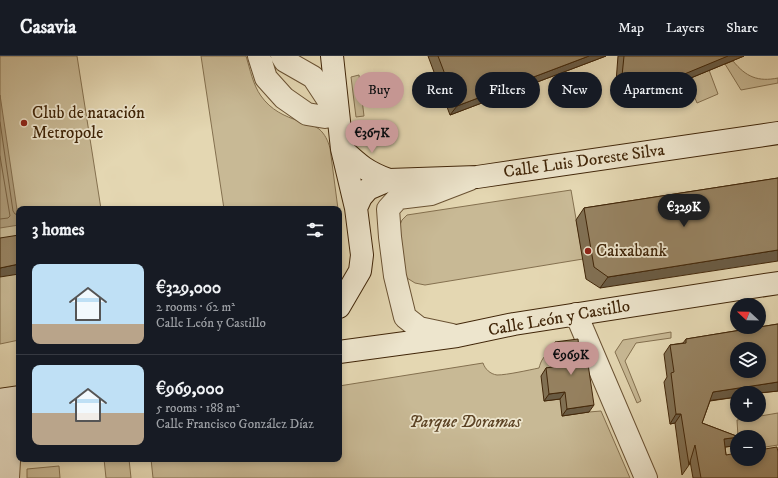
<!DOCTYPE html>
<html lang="en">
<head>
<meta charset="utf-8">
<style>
	:root { --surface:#171b24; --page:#242831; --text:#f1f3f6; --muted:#9ea1a6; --line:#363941; --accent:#c59692 }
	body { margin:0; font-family:"IM FELL DW Pica",serif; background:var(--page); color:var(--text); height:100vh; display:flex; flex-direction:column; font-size:15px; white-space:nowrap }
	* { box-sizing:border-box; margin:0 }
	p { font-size:13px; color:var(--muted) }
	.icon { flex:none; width:22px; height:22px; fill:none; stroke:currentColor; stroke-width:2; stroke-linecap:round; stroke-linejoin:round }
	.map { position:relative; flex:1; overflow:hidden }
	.details { position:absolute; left:16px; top:150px; width:326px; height:256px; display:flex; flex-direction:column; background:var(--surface); border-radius:8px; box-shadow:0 2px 6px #0003 }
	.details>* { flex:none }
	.hud { position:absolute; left:354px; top:16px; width:364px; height:36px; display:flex; gap:8px }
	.needle { width:26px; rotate:292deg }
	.tools { position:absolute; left:730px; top:242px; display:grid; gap:8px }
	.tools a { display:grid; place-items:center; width:36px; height:36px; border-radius:50%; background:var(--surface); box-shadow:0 2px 6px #0003; font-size:20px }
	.price { position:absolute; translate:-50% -34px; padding:0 9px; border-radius:14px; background:var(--accent); color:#111; font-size:13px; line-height:26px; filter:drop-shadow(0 1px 2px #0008) }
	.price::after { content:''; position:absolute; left:50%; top:24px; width:12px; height:9px; margin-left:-6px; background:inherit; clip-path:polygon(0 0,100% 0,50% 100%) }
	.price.on { background:#222; color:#fff }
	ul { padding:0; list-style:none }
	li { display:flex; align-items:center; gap:12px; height:100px; padding:0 16px }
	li+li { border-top:1px solid var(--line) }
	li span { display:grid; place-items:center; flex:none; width:112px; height:80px; border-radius:8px; color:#555 }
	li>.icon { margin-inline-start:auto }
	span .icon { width:48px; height:48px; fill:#fffc; stroke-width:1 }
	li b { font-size:17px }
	h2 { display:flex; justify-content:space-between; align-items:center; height:48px; padding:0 16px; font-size:17px }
	.pill { padding:0 14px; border-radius:18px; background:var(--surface); box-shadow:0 2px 6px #0003; font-size:14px; line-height:36px }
	.pill.on { background:var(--accent); color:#111 }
	header { display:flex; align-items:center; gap:24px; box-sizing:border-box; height:56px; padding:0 20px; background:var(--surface); border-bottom:1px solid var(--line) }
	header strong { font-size:19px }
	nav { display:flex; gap:22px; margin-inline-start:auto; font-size:14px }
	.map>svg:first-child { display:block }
	.green { fill:#c8b995; stroke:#84704f }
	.water { fill:#ad9b79; stroke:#826c4c }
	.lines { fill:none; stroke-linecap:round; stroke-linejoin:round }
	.shore { stroke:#776041; stroke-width:1 }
	.street-casing { stroke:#6a5233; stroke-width:24 }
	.secondary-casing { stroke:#412609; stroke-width:24 }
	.street { stroke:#ede5cd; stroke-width:22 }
	.secondary { stroke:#ede5cd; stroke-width:22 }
	.wall { fill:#817053; stroke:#412609 }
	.shaded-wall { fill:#695b44; stroke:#412609 }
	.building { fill:#968261; stroke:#412609; fill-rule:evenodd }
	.poi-dot { fill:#8f2418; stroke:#ede5cd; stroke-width:1.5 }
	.labels { text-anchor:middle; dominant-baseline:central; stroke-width:3.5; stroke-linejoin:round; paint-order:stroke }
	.poi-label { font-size:17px; fill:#412609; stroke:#ede5cd; text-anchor:start }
	.street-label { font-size:17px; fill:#412609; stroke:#ede5cd }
	.park-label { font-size:17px; font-style:italic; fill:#5c4325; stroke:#ede5cd }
</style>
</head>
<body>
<header>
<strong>Casavia</strong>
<nav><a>Map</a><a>Layers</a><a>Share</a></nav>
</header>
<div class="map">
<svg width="778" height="422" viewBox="0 0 778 422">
	<rect width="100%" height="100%" fill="#e4d7b2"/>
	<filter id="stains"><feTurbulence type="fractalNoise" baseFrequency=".005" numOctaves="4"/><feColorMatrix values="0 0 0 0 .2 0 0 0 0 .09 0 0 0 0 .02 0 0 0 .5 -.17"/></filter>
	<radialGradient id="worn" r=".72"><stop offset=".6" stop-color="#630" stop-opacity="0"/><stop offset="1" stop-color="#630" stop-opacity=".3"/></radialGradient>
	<path class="green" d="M0,0h77l24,153h-82v131l-19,4z
		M201,0h45c4,13 7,29 15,40 10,14 23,20 38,25 7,2 15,4 20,8 6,5 9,12 11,19l8,61h-114z
		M733,5c13,16 25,21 45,17v5l-37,7 -16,-26z
		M709,14l9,24 -21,9 -10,-24z
		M359,19l5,41 -8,1 -5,-40z
		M571,134l12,69 -158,26 -10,-2 -8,-5 -5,-8 -2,-45 2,-5 5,-5z
		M671,276v6l-35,5 -11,18 16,40 -4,2 -22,-51 8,-12z
		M573,290l16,66 12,-1 29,67h-477l-2,-19h188v-73l144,-23c2,6 7,11 14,12 10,0 32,-5 42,-7 2,-7 4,-12 12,-16l-1,-3z
		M778,357v32l-19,3v-11h-21l-1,-17z
		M104,403h25l2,19h-25z
		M59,410l1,12h-33v-9z"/>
	<path class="water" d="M0,39l19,128v2l-19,3z"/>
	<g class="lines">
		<path class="shore" d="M0,66l13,89 2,3 4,1
			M0,100l10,60 -2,2 -8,1"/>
		<g class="street-casing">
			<path id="street" d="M259,0l7,22 18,20 23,16 18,3 13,-2 -25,-38 -28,-16 -3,-5
				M576,258l70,164
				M452,279l-33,-7 -14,-11 -10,-41 -5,-39 -2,-28 10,-11 33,-4 39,-15
				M8,343l3,28 -3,51"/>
		</g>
		<g class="secondary-casing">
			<path id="secondary" d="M332,0l10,93 14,59 6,47 -2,16 -21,36
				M342,93c17,16 25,23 47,31
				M356,152l5,-11 7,-8 21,-9 88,-3 301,-44
				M339,296l118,-16 57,-12 264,-41
				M0,344l19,-3"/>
		</g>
		<use href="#street" class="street"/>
		<use href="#secondary" class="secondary"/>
	</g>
	<path class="wall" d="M428,0h178l-156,59z
		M618,0h126l-109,45 -20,-6z
		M778,122l-178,110 -14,-9 -10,-59 8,-12z
		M778,268v67l-19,2h-22v4l-27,4 -8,22 37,14h-2v3l-4,6 -8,1 1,8 52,23h-85l-3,-17 -1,4 -7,10 -7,-52 -5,1 -6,-42 3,-5 -3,-23 6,-9 13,-2 3,-4z
		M555,286l25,16 9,54 -27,4 -2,-17 -16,2 -3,-25 5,-8 7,-1 -3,-18z"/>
	<path class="shaded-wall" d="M589,0h17l-156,59 7,-9z
		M728,0h16l-109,45 -20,-6 6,-9z
		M778,194v11l-178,27 8,-11z
		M19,208v10l-19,3v-9z
		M778,326v9l-19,2h-22v4l-31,4 7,-9z
		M565,336l-5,7 -16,2 5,-7z
		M594,349l-5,7 -27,4 5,-7z
		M676,358h5l-6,9 -5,1z
		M737,381v3l-4,6 -15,2 6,-9 15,-2z"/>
	<path class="building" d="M438,0h151l-132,50z
		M624,0h104l-87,36 -20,-6z
		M778,122v72l-170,27 -14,-10 -10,-59z
		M19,179v29l-19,4v-30z
		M778,268v58l-65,10 -11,31 37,14 -15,2 2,16 11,-2v6h22v-9l18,-3 1,5v26h-77l-6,-33 -6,20 -8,-51h-5l-5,-41 3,-1 -4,-27 16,-2v-4zM737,293h22v22h-22z
		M578,283l2,19 7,-1 7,48 -27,4 -2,-17 -16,2 -3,-26 12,-2 -3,-24z"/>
	<g class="poi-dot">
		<circle cx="24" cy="67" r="4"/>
		<circle cx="588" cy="195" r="4"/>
	</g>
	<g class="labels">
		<g class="poi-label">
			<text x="32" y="57">Club de natación<tspan x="32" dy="20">Metropole</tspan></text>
			<text x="596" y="195">Caixabank</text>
		</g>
		<g class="street-label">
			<text transform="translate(584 105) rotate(-8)">Calle Luis Doreste Silva</text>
			<text transform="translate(559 262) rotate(-10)">Calle León y Castillo</text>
		</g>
		<g class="park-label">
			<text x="465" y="366">Parque Doramas</text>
		</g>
	</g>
	<rect width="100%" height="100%" filter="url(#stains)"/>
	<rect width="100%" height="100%" fill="url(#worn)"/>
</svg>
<div class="tools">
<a><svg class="needle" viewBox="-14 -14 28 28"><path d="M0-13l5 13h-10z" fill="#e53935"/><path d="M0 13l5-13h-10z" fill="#9ea1a6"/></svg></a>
<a><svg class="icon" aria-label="layers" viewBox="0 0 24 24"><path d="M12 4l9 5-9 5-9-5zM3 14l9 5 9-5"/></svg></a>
<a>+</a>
<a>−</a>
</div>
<b class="price" style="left:372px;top:98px">€367K</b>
<b class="price on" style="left:684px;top:172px">€329K</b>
<b class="price" style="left:571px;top:320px">€969K</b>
<div class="hud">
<a class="pill on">Buy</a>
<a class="pill">Rent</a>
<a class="pill">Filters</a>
<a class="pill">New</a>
<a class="pill">Apartment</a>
</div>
<section class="details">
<h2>3 homes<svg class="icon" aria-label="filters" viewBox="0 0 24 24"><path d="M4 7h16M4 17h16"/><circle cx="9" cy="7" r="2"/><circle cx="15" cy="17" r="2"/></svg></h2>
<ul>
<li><span style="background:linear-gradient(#bfe0f5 75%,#b9a48a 0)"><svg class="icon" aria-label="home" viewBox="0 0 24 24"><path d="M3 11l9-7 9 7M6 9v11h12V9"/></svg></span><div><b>€329,000</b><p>2 rooms · 62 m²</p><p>Calle León y Castillo</p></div></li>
<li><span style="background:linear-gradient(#bfe0f5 60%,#b9a48a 0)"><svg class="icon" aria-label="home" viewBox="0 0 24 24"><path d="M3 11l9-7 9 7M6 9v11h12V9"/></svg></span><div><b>€969,000</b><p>5 rooms · 188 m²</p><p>Calle Francisco González Díaz</p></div></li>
</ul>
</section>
</div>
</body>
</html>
